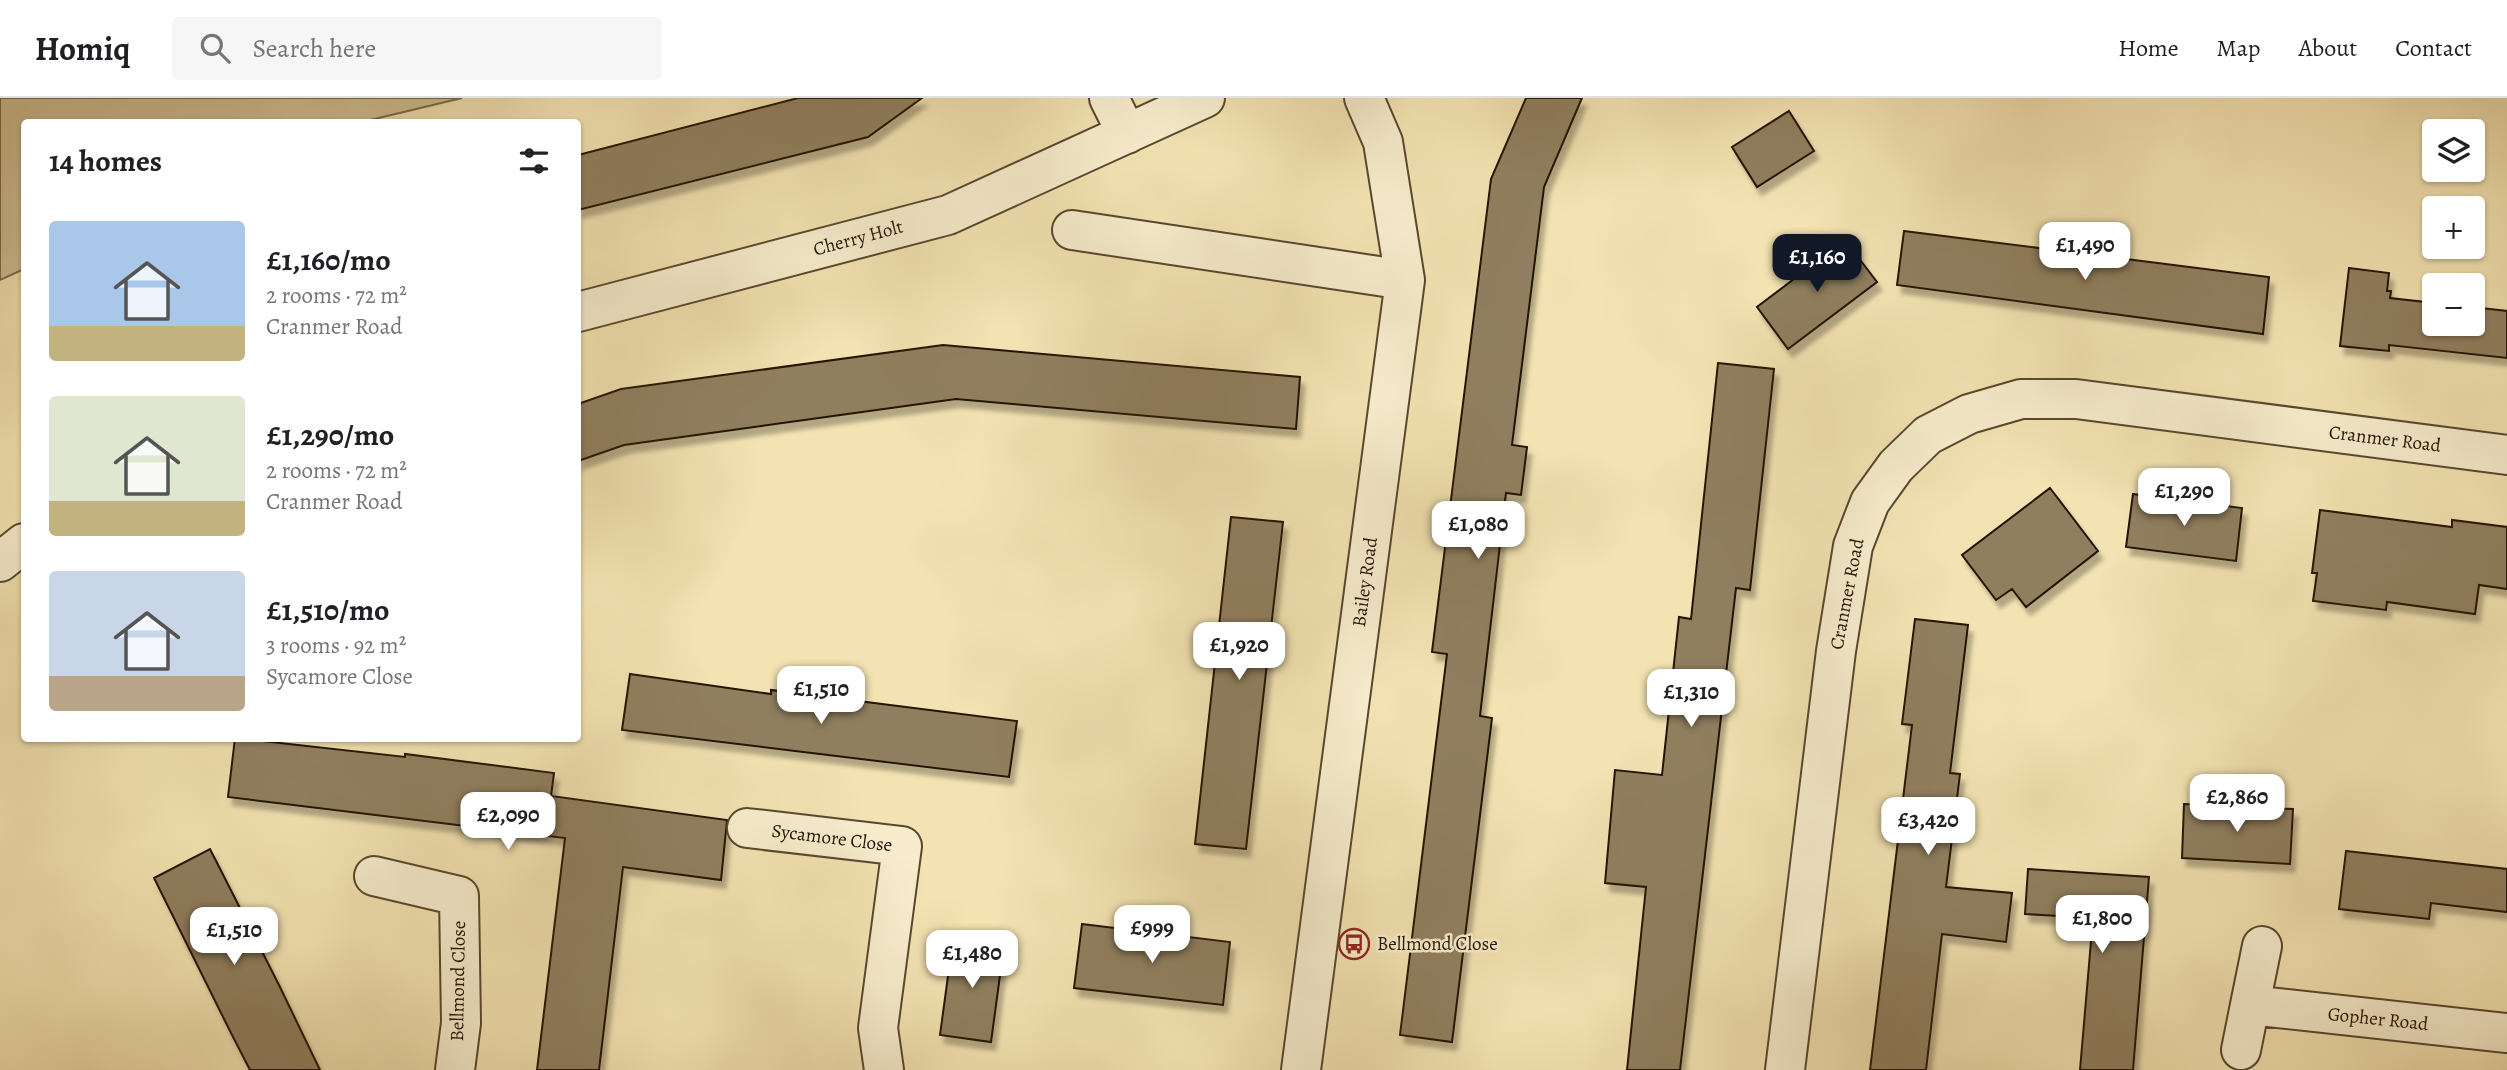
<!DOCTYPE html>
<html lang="en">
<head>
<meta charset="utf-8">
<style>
	:root { --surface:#fff; --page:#f6f6f6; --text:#202124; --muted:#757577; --line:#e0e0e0; --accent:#111827 }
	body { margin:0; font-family:Alegreya,serif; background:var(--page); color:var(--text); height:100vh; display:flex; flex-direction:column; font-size:26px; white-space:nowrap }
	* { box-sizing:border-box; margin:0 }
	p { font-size:23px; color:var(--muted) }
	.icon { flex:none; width:38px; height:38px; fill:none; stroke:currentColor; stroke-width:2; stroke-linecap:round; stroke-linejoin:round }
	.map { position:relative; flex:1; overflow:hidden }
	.drawer { position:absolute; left:21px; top:21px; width:560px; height:623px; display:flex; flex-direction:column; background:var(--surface); border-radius:7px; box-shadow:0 2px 5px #0004 }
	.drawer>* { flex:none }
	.fabs { position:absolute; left:2422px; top:21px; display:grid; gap:14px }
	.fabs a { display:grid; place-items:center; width:63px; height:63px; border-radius:7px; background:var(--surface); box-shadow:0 2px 5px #0004; font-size:35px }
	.price { position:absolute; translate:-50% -60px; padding:0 16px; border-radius:14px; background:#fff; color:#222; font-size:23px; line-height:46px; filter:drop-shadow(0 2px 4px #0008) }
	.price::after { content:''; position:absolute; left:50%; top:42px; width:21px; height:16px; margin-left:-10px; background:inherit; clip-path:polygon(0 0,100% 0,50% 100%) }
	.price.active { background:var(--accent); color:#fff }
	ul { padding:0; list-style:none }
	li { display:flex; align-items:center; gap:21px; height:175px; padding:0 28px }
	li span { display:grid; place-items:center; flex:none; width:196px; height:140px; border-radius:7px; color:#555 }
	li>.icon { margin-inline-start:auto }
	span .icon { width:84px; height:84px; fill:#fffc; stroke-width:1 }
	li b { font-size:30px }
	h2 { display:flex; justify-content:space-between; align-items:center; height:84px; padding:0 28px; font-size:30px }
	header { display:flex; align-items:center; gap:42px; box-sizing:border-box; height:98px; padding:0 35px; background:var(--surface); border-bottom:2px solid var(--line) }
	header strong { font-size:33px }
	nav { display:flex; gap:38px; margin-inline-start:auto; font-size:24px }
	.search { width:490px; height:63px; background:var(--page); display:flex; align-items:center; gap:18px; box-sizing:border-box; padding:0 24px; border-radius:7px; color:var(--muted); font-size:26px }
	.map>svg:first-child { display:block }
	.green { fill:#d0c094; stroke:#7a6a4b; stroke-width:2 }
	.building { fill:#907f5e; stroke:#241302; stroke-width:2; filter:url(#shadow) }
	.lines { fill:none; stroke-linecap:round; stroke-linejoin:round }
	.minor-casing { stroke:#58472e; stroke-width:42 }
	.minor { stroke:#f7edcd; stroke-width:38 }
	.labels { text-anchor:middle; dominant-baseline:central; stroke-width:5; stroke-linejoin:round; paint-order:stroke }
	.street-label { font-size:19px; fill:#241302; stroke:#f7edcd }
	.poi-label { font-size:19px; fill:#241302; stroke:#f7edcd; text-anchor:start }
</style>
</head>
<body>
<header>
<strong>Homiq</strong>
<div class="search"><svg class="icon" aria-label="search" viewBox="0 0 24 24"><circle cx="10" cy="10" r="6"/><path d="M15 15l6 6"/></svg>Search here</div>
<nav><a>Home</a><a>Map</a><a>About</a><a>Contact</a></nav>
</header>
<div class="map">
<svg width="2507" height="972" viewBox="0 0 2507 972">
	<defs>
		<filter id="shadow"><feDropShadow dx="4.5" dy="8" stdDeviation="2" flood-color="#0004"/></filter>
	</defs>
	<rect width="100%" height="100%" fill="#f3e3b2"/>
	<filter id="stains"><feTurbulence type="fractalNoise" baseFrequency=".00286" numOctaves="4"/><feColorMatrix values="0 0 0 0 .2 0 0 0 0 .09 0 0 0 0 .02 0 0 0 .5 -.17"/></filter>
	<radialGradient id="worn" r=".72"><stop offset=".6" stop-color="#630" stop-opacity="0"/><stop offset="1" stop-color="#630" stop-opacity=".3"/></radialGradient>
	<path class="green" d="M0,0h462l-100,24h-338v147l-24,11z"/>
	<path class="building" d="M798,0h124l-54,39 -290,73v-55z
		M1526,0h56l-38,89 -32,258 15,2 -6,48 -15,-2 -26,223 12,2 -40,324 -52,-7 47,-381 -15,-2 59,-473z
		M1789,13l25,40 -57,36 -25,-40z
		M1904,133l365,46 -6,57 -366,-49z
		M1845,142l32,42 -89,67 -31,-42z
		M2349,170l40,5 -2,18h4l-1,7 44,5v21h39v-17l34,4v47l-118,-13v6l-49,-5z
		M943,247l357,32 -4,52 -340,-30 -332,46 -46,16v-57l43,-15z
		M1718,265l56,6 -24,221 -14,-2 -56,482h-53l19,-183 -41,-4 10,-113 47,5 17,-158 12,2z
		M2050,390l48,63 -72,56 -14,-18 -16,11 -34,-45z
		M2133,396l109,14 -6,53 -110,-14z
		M2320,412l132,17v-7l55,7v62l-28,-4 -4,29 -88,-12 -1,8 -73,-9 4,-28h-5z
		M1231,419l52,5 -37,327 -51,-5z
		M1915,521l53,6 -18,148 10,1 -14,113 66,6 -6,49 -64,-8 -16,136h-56l42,-345 -10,-1z
		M630,576l141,20v-4l246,31 -8,56 -387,-47z
		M235,640l170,19v-3l149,19 -3,23 176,24 -6,60 -98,-13 -24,203h-62l28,-232 -337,-41z
		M2184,706l109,5 -3,55 -108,-6z
		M210,751l69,136 41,85h-70l-20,-39 -76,-153z
		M2346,753l161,18v43l-76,-9 -2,16 -90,-10z
		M2028,771l121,8 -16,193h-53l13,-152 -68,-4z
		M1082,826l148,18 -7,63 -149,-17z
		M953,841l51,7 -13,96 -51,-7z"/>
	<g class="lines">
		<g class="minor-casing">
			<path id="minor" d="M1109,0l18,36
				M1072,132l333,50
				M578,214l370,-97 257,-117
				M0,464l24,-19
				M747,730l155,18 -24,182 6,42
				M374,778l85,20 2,127 -6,47
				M2250,907l12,-59
				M2241,952l9,-45 257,28
				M1301,972l104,-790 -22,-138 -19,-44
				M1785,972l51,-419 17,-105 17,-44 26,-36 32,-31 41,-21 52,-15h55l431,56"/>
		</g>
		<use href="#minor" class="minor"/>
	</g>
	<defs>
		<g id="bus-ring" transform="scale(1.575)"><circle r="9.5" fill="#f7edcd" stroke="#8f2418" stroke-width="1.5"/><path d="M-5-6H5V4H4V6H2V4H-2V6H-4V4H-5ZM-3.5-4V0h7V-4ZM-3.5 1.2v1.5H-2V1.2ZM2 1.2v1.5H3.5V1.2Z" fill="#8f2418"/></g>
	</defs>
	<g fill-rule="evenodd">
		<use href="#bus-ring" x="1354" y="846"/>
	</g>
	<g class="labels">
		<g class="street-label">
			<text transform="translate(858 140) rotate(-15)">Cherry Holt</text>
			<text transform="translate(2385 341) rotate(7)">Cranmer Road</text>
			<text transform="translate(1365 484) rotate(-82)">Bailey Road</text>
			<text transform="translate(1847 496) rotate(-79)">Cranmer Road</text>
			<text transform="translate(832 740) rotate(7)">Sycamore Close</text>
			<text transform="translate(458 883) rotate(-89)">Bellmond Close</text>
			<text transform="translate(2378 921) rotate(6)">Gopher Road</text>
		</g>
		<g class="poi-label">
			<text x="1377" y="846">Bellmond Close</text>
		</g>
	</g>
	<rect width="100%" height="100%" filter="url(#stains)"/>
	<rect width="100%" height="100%" fill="url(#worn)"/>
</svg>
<div class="fabs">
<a><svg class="icon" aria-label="layers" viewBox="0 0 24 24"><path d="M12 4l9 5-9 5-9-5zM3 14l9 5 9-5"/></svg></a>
<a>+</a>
<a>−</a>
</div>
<b class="price" style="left:2085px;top:184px">£1,490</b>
<b class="price active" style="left:1817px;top:196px">£1,160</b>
<b class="price" style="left:2184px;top:430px">£1,290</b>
<b class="price" style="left:1478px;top:463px">£1,080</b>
<b class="price" style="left:1239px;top:584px">£1,920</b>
<b class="price" style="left:821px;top:628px">£1,510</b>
<b class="price" style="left:1691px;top:631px">£1,310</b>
<b class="price" style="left:2237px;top:736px">£2,860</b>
<b class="price" style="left:508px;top:754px">£2,090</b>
<b class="price" style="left:1928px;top:759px">£3,420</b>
<b class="price" style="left:2102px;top:857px">£1,800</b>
<b class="price" style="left:1152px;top:867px">£999</b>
<b class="price" style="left:234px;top:869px">£1,510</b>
<b class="price" style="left:972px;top:892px">£1,480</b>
<section class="drawer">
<h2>14 homes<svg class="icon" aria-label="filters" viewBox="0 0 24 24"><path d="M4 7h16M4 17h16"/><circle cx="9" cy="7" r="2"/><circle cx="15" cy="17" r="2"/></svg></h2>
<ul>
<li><span style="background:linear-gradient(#a9c7e8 75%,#c2b280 0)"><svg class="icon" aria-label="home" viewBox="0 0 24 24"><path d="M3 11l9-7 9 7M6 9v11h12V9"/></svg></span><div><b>£1,160/mo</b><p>2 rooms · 72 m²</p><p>Cranmer Road</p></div></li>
<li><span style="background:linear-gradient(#dfe7d0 75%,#c2b280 0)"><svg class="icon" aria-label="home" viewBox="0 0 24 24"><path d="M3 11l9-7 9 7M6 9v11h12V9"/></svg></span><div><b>£1,290/mo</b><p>2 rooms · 72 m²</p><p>Cranmer Road</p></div></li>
<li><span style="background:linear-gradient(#c9d6e8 75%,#b9a48a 0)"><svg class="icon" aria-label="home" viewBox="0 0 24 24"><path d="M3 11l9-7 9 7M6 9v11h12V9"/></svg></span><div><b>£1,510/mo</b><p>3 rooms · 92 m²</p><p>Sycamore Close</p></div></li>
</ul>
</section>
</div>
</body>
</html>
